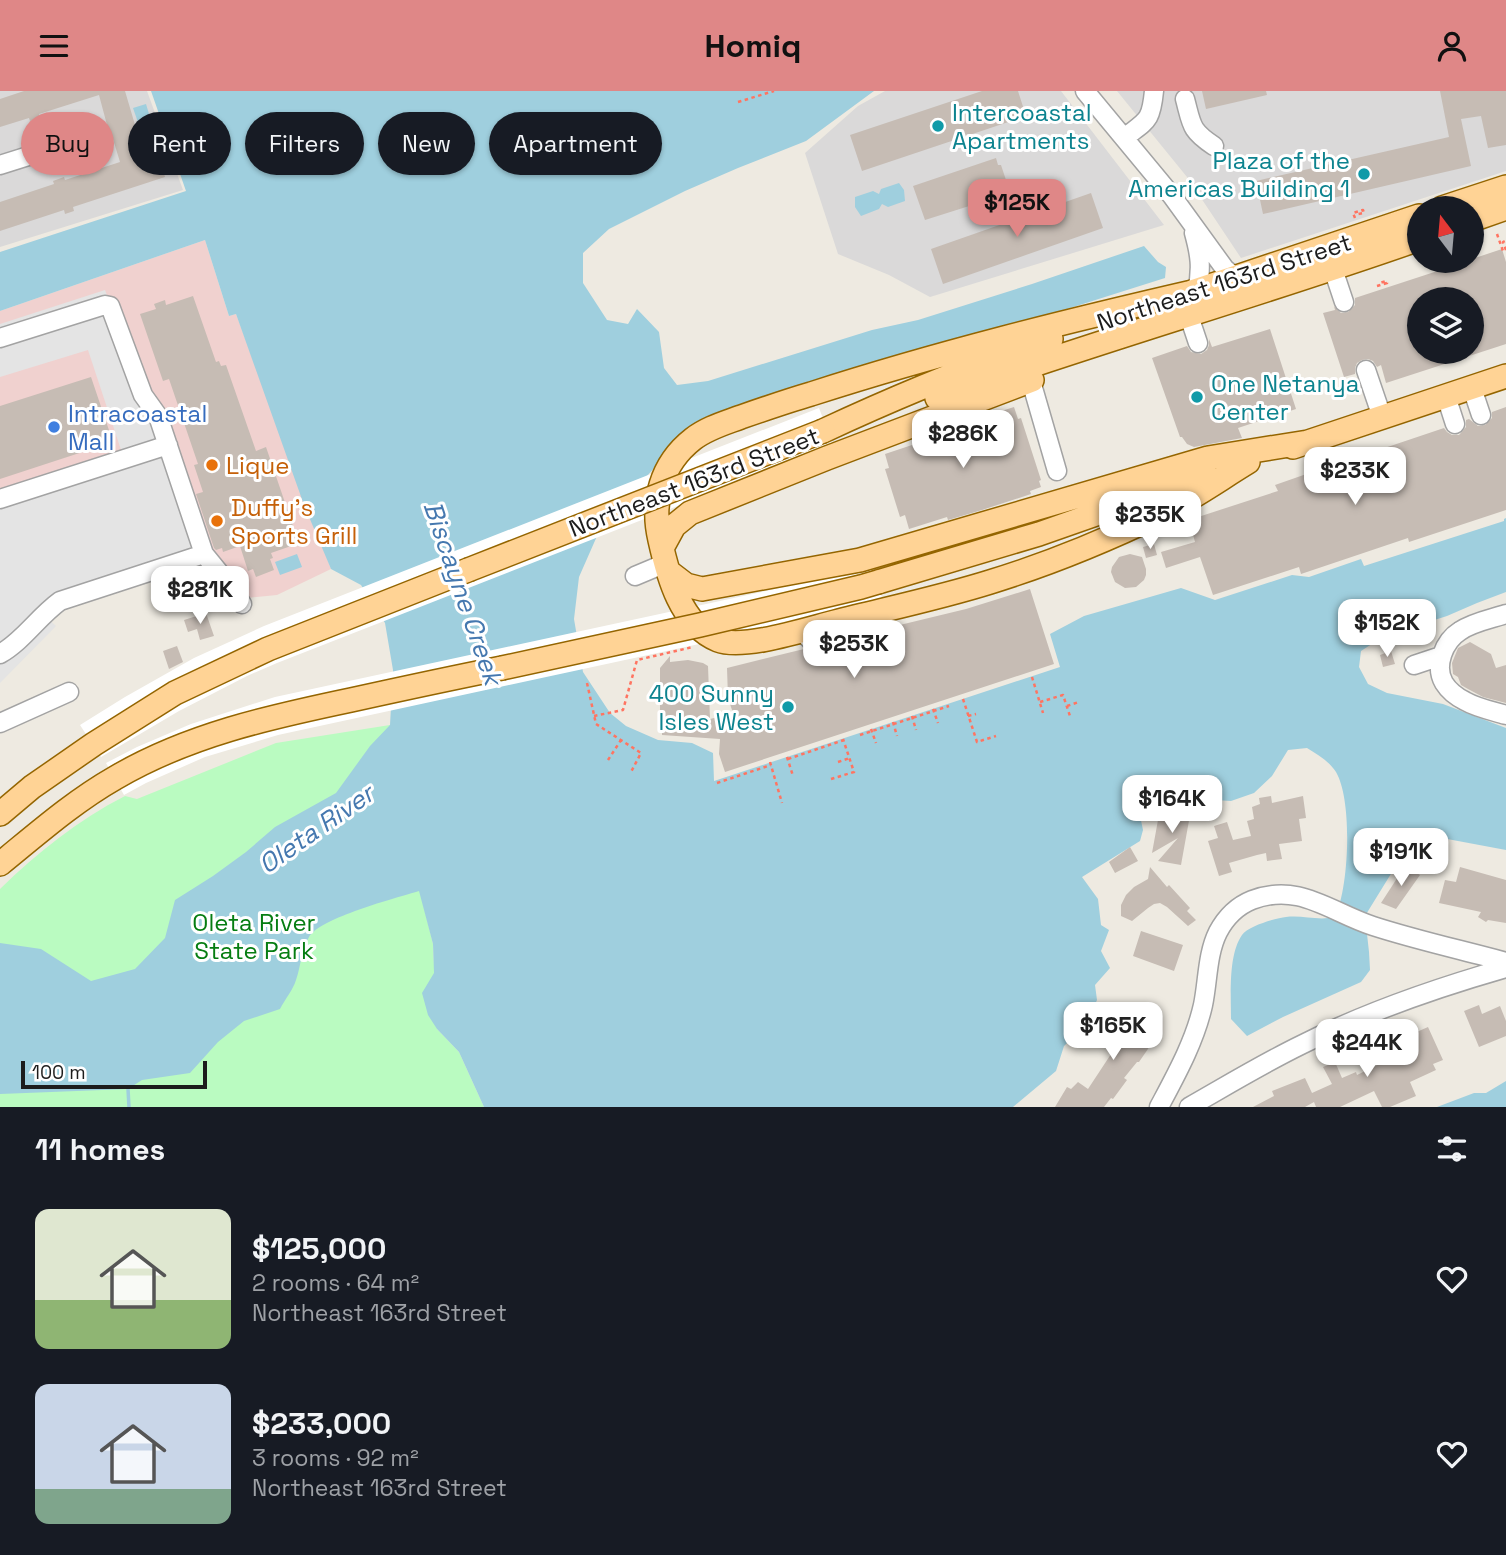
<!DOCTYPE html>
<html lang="en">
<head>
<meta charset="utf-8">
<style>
	:root { --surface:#171b24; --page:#20242c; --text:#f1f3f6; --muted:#9ea1a6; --accent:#df8787 }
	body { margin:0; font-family:"Space Grotesk",sans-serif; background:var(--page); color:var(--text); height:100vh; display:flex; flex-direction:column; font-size:26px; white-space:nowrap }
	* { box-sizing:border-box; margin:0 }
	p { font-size:23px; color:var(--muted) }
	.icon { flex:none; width:38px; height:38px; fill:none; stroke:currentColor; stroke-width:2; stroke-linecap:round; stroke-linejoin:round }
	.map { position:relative; height:1016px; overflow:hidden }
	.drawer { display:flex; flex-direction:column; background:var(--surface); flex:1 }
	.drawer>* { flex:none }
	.banner { position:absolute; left:21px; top:21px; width:700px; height:63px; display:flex; gap:14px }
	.needle { width:46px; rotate:344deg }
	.controls { position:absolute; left:1407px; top:105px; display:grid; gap:14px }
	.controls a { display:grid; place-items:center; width:77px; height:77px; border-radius:50%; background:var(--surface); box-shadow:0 2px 5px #0004; font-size:35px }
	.scale { position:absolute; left:21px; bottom:18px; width:186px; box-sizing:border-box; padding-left:7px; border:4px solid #1c1c1c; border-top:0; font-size:19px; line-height:24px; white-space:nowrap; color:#1c1c1c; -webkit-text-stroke:5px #fff; paint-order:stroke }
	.price { position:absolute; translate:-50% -60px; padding:0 16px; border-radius:14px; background:#fff; color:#222; font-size:23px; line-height:46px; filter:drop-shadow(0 2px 4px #0008) }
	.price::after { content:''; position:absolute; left:50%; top:42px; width:21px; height:16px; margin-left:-10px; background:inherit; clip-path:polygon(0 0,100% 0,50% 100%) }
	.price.selected { background:var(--accent); color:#111 }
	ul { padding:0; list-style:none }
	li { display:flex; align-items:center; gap:21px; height:175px; padding:0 35px }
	li span { display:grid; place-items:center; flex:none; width:196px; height:140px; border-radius:14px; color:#555 }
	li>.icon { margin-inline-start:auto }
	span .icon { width:84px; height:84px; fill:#fffc; stroke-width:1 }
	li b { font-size:30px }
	h2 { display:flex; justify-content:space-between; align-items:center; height:84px; padding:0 35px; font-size:30px }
	.chip { padding:0 24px; border-radius:32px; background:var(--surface); box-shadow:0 2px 5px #0004; font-size:24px; line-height:63px }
	.chip.selected { background:var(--accent); color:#111 }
	header { display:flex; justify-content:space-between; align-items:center; height:91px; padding:0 35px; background:var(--accent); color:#111; font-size:32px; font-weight:700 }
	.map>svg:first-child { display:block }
	.residential { fill:#dad9d9 }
	.commercial { fill:#f0d1cf }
	.park { fill:#bafbc1 }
	.parking { fill:#e4e4e4 }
	.water { fill:#9fcfde }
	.pier { fill:#fff }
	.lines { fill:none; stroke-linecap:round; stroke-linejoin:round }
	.stream { stroke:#9fcfde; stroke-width:3.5 }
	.building { fill:#c6bcb4; fill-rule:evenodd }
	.minor-tunnel { stroke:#cecbc3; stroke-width:18; stroke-dasharray:18 9; stroke-linecap:butt }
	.minor-casing { stroke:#a3a3a3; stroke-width:21 }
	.major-casing { stroke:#946500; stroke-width:26 }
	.path { stroke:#ff7461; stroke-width:2.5; stroke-dasharray:3.5 3.5; stroke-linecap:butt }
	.minor { stroke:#fff; stroke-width:18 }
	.major { stroke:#ffd395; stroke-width:23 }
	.major-bridge-casing { stroke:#946500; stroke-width:26; stroke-linecap:butt }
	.major-bridge { stroke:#ffd395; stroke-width:23 }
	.culture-dot { fill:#0f9aa8; stroke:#fff; stroke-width:2.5 }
	.shop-dot { fill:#3f7fe0; stroke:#fff; stroke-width:2.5 }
	.food-dot { fill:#e8710a; stroke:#fff; stroke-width:2.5 }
	.labels { text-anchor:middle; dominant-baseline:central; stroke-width:6; stroke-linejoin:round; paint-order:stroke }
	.culture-label { font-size:24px; fill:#0d838f; stroke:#fff; text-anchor:start }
	.street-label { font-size:24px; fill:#1c1c1c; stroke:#fff }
	.shop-label { font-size:24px; fill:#366cbe; stroke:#fff; text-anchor:start }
	.food-label { font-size:24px; fill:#c56008; stroke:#fff; text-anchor:start }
	.park-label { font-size:24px; fill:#067d12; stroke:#fff }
	.water-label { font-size:26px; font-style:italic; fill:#4578af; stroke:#fff }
</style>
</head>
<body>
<header><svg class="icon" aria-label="menu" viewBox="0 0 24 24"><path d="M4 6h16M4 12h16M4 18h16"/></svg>Homiq<svg class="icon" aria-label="person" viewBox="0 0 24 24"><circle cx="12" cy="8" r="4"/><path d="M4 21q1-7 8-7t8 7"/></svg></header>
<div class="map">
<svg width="1506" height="1016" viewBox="0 0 1506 1016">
	<rect width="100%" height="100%" fill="#eeeae1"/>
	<path class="residential" d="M0,0h147l36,99 -183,57z
		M885,0h176l103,134 -234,72 -41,-22 -51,-21 -33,-101 53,-47z
		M1117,0h389v80l-265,87 -54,-81z"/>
	<path class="commercial" d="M205,149l24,76 7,-2 95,255 -54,26 -51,5 -59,-16 -28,-3 -83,31 -56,64v-365z"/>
	<path class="park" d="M390,634l30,166 13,53 4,85 22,23 25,55h-484v-218c38,-37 78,-69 125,-93l12,3 139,-56z"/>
	<path class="parking" d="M105,199l99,264 -161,60 13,12 -56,57v-184l124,-40 -36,-109 -88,27v-53z"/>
	<path class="water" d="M151,0h723l-68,50 -68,27 -53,23 -76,38 -26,24v30l24,37 21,4 9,-15 22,23 5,36 13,17 31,-4 164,-51 46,-10 114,-36 112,-38 14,16 8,5 -1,11 -98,31 -186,52 -76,23 -92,32 -28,15 -18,18 -11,17 -55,61 -22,50 -5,42 9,53 27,41 16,13 32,14 34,3 21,10 1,28 346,-114 -10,-33 34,-18 97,-28 34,12 77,-25 17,2 52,-18 3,7 140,-45v-2l2,-1v74l-29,11 -30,13 -63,20 -23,15 -2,16 9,17 19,9 56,11 63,24v122l-64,-12h-17l-11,3 -9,10 -40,65 4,36 1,18 -9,12 -78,35 -36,19 -16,-17c0,-24 -3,-64 11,-84 6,-9 34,-17 44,-18 17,-2 32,4 49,0 14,-29 18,-116 1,-145 -7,-11 -18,-17 -29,-24l-19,2 -16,26 -18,17 -23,8 -79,-5 -14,10 5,24 -3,11 -58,36 16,22 3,26 8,5 -8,21 9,17 -15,17 2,15 -18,39 -12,4 -3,3 -8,25 -43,36h-529l-25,-55 -22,-23 -9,-14 -6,-22 12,-20 -1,-29 -14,-53c-23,7 -99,27 -110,46 -8,13 -8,29 -13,43 -3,10 -11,19 -16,29l-36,12 -26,21 -28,31 -48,7 -14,9 -128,5v-151l41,6 50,32 44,-12 30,-31 10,-38 38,-24 33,-24 29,-25 61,-34 34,-47 20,-21 3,-55 -8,-47 -24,-38 -30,-16 -27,-64 -68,-191 -7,2 -24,-76 -205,71v-59l186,-61z
		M146,13l7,23 -12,4 -8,-23z
		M899,92l5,7 1,11 -17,6 -6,-3 -3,5 -18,7 -6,-9v-10l18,-6 6,3 2,-5z
		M297,463l5,13 -22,8 -5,-13z
		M1506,990v26h-69l37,-14h12z"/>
	<path class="pier" d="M819,317l14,37 -556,218 -30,13 -68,35 -78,46 -21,-32 45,-28 69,-39 70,-32z
		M874,475l9,36 -101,24 -504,109 -73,22 -59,26 -22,12 -18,-32 31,-16 54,-23 84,-27 565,-122z"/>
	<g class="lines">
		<path class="stream" d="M128,998l1,18"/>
	</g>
	<path class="building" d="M24,0h101l18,61 13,-4 9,29 -92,30 1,4 -9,3 -1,-4 -64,21v-29l54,-18 -1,-3 11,-4 1,3 55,-18 -7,-23 -2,1 -12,-45 -60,19 1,4 -10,3 -1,-3 -29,9v-28z
		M982,0h36l8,25 -164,55 -12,-36z
		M1202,0h64l1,4 -61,14z
		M1440,0h66v54l-18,3 -7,-32 -20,3 10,47 -208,48 -7,-33 193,-44z
		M996,67l2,7h3l6,18 -3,1 3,6 -23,8 1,3 -60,19 -12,-34z
		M1091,102l12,35 -160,56 -12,-35z
		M1502,158l4,13v82l-120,39 -5,-18 -4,2 -4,-6 -5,-2 -6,1 -5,3 -2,5v6l-11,3 -21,-64 12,-3 -1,-4 7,7 7,-1 7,-7v-7l113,-37h4v-2zM1419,208h53v53h-53z
		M193,205l23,66 3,-1 2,5 5,-1 30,86 10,-4 27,79 -5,2 6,17 -23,8 2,5 -3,1 4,11 -18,7 -3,-8 -5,2 -8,-25 -17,6 -1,-4 -6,2 -2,-2 -18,-54 7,-2 -9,-27 4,-1 -29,-85 -6,2 -23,-67 16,-5 -2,-5 11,-4 1,5z
		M1270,238l26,80 -58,19 4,10 -48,9 -7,-3 -5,-7h-2l-28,-79 35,-12 4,6 10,2 6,-4 2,-5v-6l3,8z
		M91,286l22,65 -113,37v-73z
		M1014,316l4,12 3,-1 20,62 -2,1 2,6 -11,4 1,3 -49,16 -34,10 -1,-3 -38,12 -4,-14 -5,2 -15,-48 4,-1 -4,-14 36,-12 -1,-4 13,-5z
		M1506,316v103l-97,32 -1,-4 -107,36 -2,-7 -86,28 -13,-38 -34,11 -5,-16 34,-10 -6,-22 89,-29 -3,-6 40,-14 3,5 5,3h7l7,-8v-7l107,-36 3,4 5,3h7l7,-8v-7l3,-1 9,7 7,-1 7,-7v-6z
		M1154,453l3,11 -11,3 -3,-11z
		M1130,463l12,3 4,12v6l-2,5 -8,7 -11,1 -10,-6 -4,-10 1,-5 7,-10z
		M1030,498l24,75 -329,108 -6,-18 1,-15 -58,-4v-5h-2v-62l10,-12v6l18,-2 15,3 5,3 2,53 23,-6 -5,-15 -1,-30 77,-19 10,8h6l6,-4 2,-10 24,-6 4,6 9,2 7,-4 3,-10 91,-22z
		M206,522l8,23 -14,4 -3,-11 -9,3 -4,-12z
		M1470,551l21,12 5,14 10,-3v38l-23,-6 -15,-8 -7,-4 -3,-8 -5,-3 -1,-11 6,-15z
		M177,555l6,16 -14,7 -6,-18z
		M1391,560l4,13 -12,3 -3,-12z
		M1271,705l1,7 31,-7 3,22 -7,1 3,22 -23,3 3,15 -15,2 -1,-8 -9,2 -28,8 3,9 -13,4 -11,-35 10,-3 -4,-12 13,-4 6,18 18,-4 -4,-15 7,-2 -2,-12 8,-3 -1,-6z
		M1160,718l30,6 -9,50 -23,-4 20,-23 -26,15z
		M1130,756l8,14 -23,12 -6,-11z
		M1405,775l15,9 -24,34 -15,-6z
		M1150,776l17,20 2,-2 21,23 -3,3 9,9 -8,6 -21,-19 -7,-4 -6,1 -6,4 -16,13 -11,-5v-11l5,-10 8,-8 14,-8z
		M1460,776l46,13v43l-18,-3 -2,2 -8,-5 3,-5 -42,-9 6,-23 11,2z
		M1141,840l42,14 -9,26 -41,-15z
		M1479,914l3,9 18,-8 6,15v15l-27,11 -15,-36z
		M1118,919l40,22 -8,14 -11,16h-2l-13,16 3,2 -14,19 -2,-1 -7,9h-49l12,-20 4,2 7,-7 10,7 27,-41 -9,-5 3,-6 -6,-6 -1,-9 3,-4 10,-2z
		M1428,936l15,33 -10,4 3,6 -26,12 6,14 -26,11h-8l-8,-16 -34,16h-24l-2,-5 -9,5h-52l21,-11 -2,-5 33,-13 7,15 20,-9 -9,-17 12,-5 7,16 14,-6 1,3 51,-25 -5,-12z"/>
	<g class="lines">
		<path class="minor-tunnel" d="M817,555l6,8 40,-11v-9"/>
		<g class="minor-casing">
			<path id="minor" d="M1085,0l87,105 53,73 11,9
				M1185,8c7,26 5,31 29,47
				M1124,47c23,-18 27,-16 30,-47
				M0,74l76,-24
				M1194,142c6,22 8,35 3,58
				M1333,178l11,33
				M1188,222l10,30
				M0,247l105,-33 5,1 33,89 15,21 46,138 22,27 16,23
				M1366,279l16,47
				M1031,290l26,90
				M1472,297l9,27
				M1446,305l9,28
				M1317,348l9,29
				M0,408l168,-54
				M635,485l31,-13
				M1506,523c-15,5 -33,8 -46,17 -16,10 -26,35 -16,52 5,8 13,14 21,18 12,7 28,10 41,14
				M801,540l16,15
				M863,543l5,-20
				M0,563c23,-13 38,-37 60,-53l144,-47
				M1414,574l27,-9
				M0,632l69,-31
				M1159,1016c17,-32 36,-66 44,-102 5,-24 4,-51 15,-73 8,-15 19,-26 34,-32 47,-18 78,12 121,26 43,14 89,24 133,36
				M1189,1016c37,-21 73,-43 112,-62 65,-33 135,-57 205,-77"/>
		</g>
		<g class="major-casing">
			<path id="major" d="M1442,117l64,-21
				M1472,129l34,-12
				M1197,200c-130,30 -259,62 -386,103 -24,7 -47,15 -70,23 -16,6 -34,11 -48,22 -32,25 -42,63 -33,101 8,36 21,85 58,100 25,10 89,-11 117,-18 51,-13 104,-24 155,-40 59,-18 117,-42 173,-69 29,-14 57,-34 85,-51
				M1183,204l236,-79
				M937,307c160,-57 323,-103 482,-159
				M823,340c75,-35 150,-66 228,-92
				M1293,356l213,-71
				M662,457l12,-22 16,-13 137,-55 205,-78
				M669,481l17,13 16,4 158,-29 348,-102 100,-16
				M878,491l161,-48 168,-59
				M0,723l32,-27 62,-43 81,-51 93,-44 200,-79
				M0,773c37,-30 73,-62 115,-86 73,-43 155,-61 236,-78 50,-11 101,-22 151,-32"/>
		</g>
		<path class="path" d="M738,11l36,-11
			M1355,127l-2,-5 10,-3 1,3 -6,1
			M1497,143l6,17 3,-1
			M1506,159l-3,-8 2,-1 1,3
			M1377,195l10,-3 -1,-2 -6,2
			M1032,586l11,36
			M587,592l9,41 45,29 -10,19
			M963,608l14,43 19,-6
			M1040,611l23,-7 7,21
			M1067,615l12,-4
			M933,618l5,14
			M594,625l29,-6 14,-50 56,-13
			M912,625l4,14
			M968,625l8,-2
			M893,631l4,14
			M871,638l5,14
			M860,644l89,-29
			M787,666l6,19
			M788,668l56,-19
			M608,669l13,-20
			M770,671l12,41
			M838,671l12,-4
			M831,688l23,-7 -11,-33
			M717,692l54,-18"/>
		<use href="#minor" class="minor"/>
		<use href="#major" class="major"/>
		<g class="major-bridge-casing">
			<path id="major-bridge" d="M468,479l355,-139
				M502,577l198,-43 161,-38 17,-5"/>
		</g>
		<use href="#major-bridge" class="major-bridge"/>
	</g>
	<g class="culture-dot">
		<circle cx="938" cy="35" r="7"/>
		<circle cx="1364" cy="83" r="7"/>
		<circle cx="1197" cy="306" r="7"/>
		<circle cx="788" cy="616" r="7"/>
	</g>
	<circle class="shop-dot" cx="54" cy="336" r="7"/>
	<g class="food-dot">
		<circle cx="212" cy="374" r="7"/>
		<circle cx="217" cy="430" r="7"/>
	</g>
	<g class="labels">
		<g class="culture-label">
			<text x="952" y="21">Intercoastal<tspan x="952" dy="28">Apartments</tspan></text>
			<text x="1350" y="69" text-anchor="end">Plaza of the<tspan x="1350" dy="28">Americas Building 1</tspan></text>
			<text x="1211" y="292">One Netanya<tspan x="1211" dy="28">Center</tspan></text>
			<text x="774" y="602" text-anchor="end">400 Sunny<tspan x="774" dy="28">Isles West</tspan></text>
		</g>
		<g class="street-label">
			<text transform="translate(1224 191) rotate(-18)">Northeast 163rd Street</text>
			<text transform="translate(694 391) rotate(-21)">Northeast 163rd Street</text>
		</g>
		<g class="shop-label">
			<text x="68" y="322">Intracoastal<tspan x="68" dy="28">Mall</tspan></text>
		</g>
		<g class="food-label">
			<text x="226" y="374">Lique</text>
			<text x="231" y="416">Duffy's<tspan x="231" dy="28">Sports Grill</tspan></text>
		</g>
		<g class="park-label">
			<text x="254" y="831">Oleta River<tspan x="254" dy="28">State Park</tspan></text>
		</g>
		<g class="water-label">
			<text transform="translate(463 502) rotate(71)">Biscayne Creek</text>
			<text transform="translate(316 738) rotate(-35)">Oleta River</text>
		</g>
	</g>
</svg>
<div class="controls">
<a><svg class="needle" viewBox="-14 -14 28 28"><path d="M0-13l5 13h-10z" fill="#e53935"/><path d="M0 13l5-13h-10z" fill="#9ea1a6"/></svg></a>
<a><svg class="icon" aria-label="layers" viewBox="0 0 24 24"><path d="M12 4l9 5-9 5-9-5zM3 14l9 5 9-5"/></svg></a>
</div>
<div class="scale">100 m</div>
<b class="price selected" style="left:1017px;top:148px">$125K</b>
<b class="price" style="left:963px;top:379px">$286K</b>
<b class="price" style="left:1355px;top:416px">$233K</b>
<b class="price" style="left:1150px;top:460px">$235K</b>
<b class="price" style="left:200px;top:535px">$281K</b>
<b class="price" style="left:1387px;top:568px">$152K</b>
<b class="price" style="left:854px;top:589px">$253K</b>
<b class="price" style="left:1172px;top:744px">$164K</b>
<b class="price" style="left:1401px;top:797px">$191K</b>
<b class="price" style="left:1113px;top:971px">$165K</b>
<b class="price" style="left:1367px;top:988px">$244K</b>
<div class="banner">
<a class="chip selected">Buy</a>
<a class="chip">Rent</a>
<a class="chip">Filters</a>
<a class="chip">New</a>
<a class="chip">Apartment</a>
</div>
</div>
<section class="drawer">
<h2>11 homes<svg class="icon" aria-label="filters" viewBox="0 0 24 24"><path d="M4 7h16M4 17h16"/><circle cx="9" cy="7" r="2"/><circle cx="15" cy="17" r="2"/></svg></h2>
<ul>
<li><span style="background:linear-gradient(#dfe7d0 65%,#8fb573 0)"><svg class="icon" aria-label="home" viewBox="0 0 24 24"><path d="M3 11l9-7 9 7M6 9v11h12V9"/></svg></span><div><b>$125,000</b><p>2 rooms · 64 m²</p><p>Northeast 163rd Street</p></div><svg class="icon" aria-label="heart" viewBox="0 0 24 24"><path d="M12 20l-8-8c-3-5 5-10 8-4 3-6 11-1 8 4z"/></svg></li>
<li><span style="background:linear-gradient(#c9d6e8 75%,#7fa58c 0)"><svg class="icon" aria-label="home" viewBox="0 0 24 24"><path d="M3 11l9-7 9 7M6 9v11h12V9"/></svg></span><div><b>$233,000</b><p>3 rooms · 92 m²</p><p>Northeast 163rd Street</p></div><svg class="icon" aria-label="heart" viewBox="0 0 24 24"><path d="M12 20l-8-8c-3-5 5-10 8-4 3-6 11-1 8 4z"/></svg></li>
</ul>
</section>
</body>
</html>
